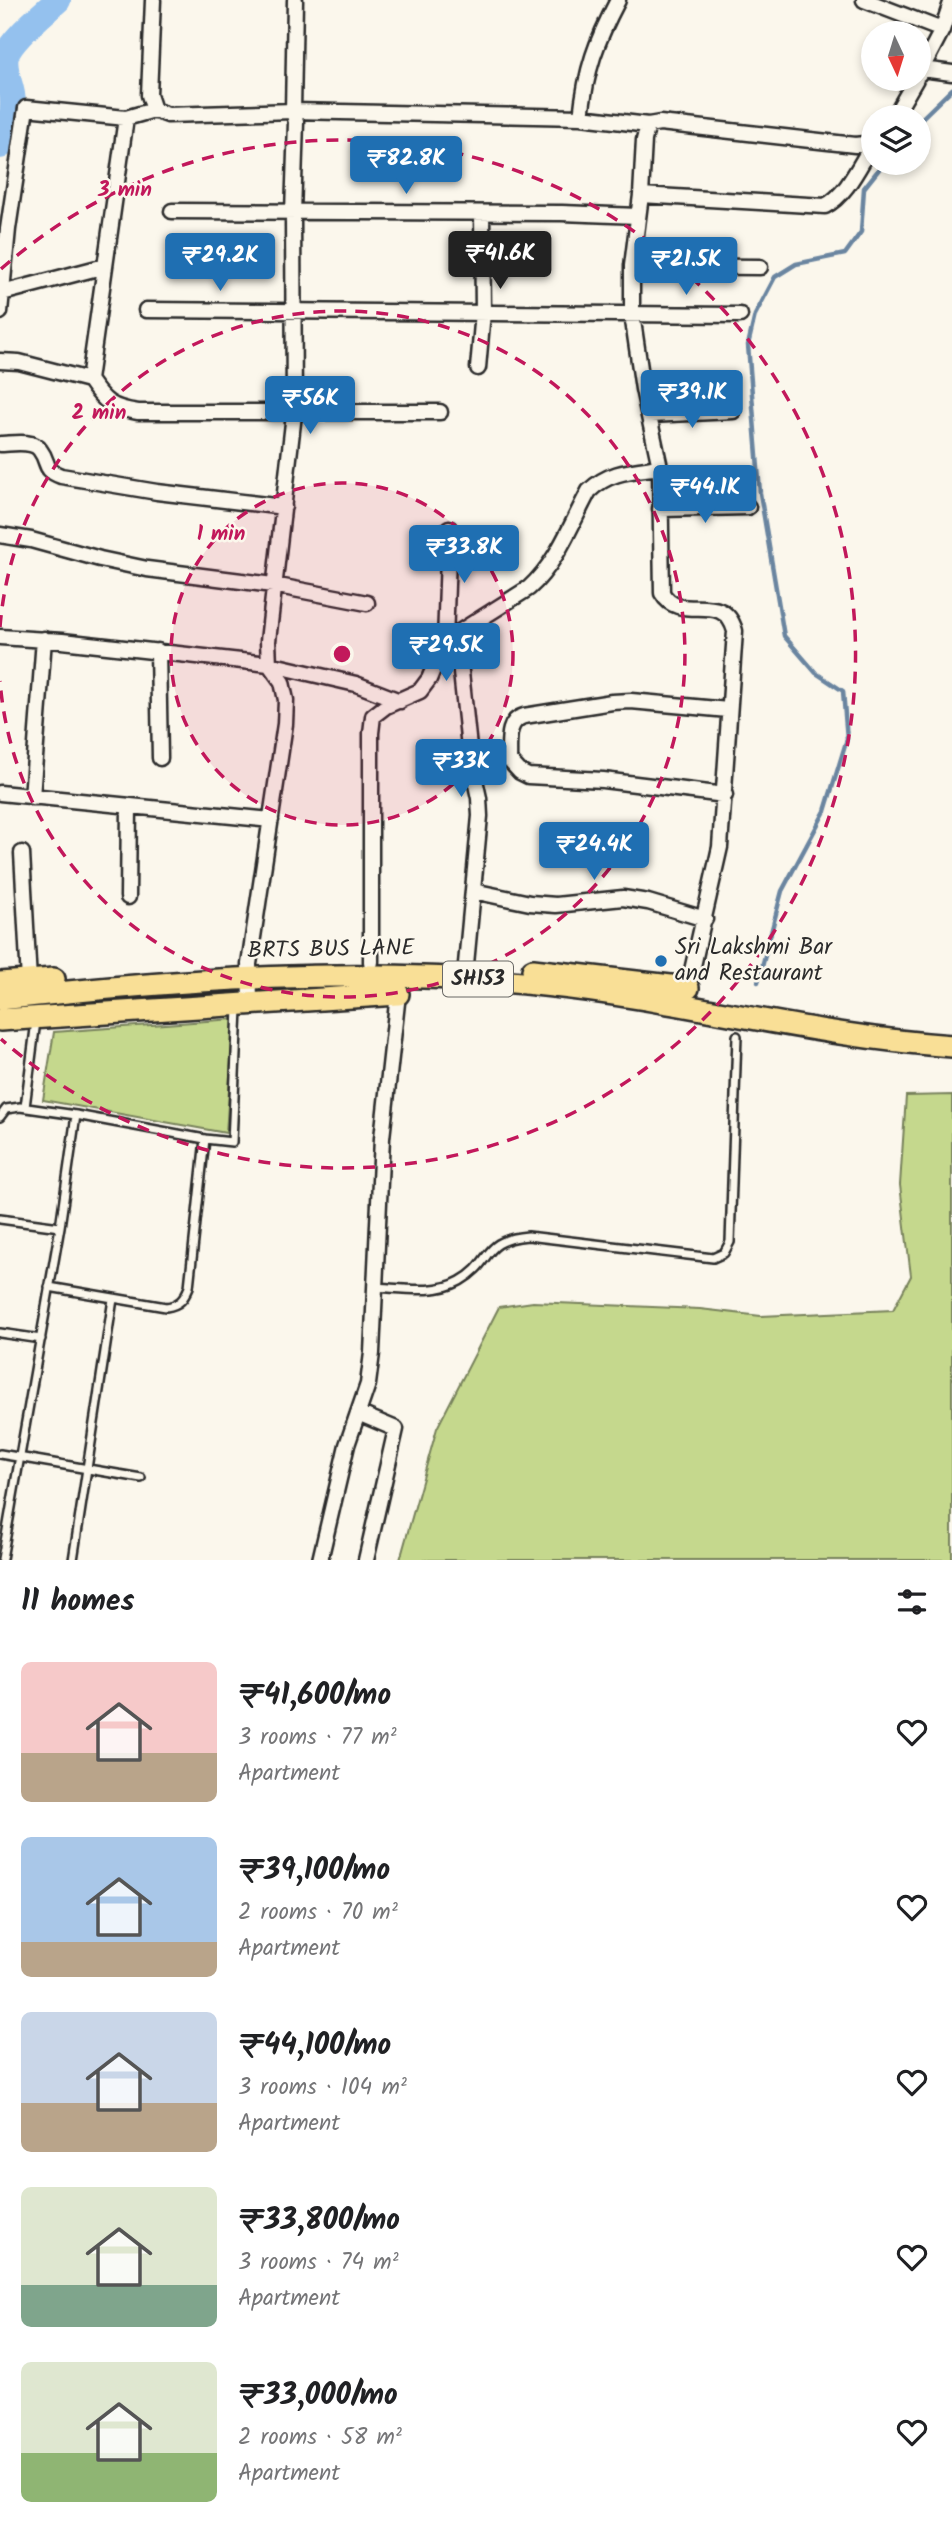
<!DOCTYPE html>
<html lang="en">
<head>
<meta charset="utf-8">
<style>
	:root { --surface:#fff; --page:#f2f2f2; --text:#202124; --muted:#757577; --accent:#1f6fb2 }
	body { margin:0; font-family:Kalam,sans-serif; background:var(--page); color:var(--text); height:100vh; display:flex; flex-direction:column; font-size:26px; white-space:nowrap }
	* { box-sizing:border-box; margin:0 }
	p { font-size:23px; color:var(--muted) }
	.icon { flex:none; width:38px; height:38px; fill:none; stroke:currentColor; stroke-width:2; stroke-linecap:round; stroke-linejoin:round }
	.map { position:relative; height:1560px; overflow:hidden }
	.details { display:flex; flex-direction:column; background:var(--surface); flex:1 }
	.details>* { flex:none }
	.needle { width:46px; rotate:176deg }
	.fabs { position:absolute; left:861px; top:21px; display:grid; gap:14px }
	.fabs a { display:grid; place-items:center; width:70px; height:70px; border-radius:50%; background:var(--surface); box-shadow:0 4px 10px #0003; font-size:35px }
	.price { position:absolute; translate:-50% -60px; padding:0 16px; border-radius:7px; background:var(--accent); color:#fff; font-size:23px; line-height:46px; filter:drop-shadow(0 2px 4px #0008) }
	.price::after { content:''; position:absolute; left:50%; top:42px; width:21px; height:16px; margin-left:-10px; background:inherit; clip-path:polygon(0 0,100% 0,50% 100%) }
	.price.current { background:#222; color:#fff }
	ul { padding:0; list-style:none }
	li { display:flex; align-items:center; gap:21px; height:175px; padding:0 21px }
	li span { display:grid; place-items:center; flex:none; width:196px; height:140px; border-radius:10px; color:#555 }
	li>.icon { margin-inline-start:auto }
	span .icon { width:84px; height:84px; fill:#fffc; stroke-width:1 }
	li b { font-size:30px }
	h2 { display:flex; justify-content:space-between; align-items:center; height:84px; padding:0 21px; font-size:30px }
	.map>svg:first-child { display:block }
	.green { fill:#c5d88d; stroke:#78825c; stroke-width:2 }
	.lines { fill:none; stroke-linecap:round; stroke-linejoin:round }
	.stream { stroke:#6a85a0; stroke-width:4.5 }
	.river { stroke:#94c1ee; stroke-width:26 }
	.lane-casing { stroke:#2b2b2b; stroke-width:12 }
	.street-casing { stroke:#2b2b2b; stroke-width:19 }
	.primary-casing { stroke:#2b2b2b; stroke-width:26 }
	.lane { stroke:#fbf7ec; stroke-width:7 }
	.street { stroke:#fbf7ec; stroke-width:14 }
	.primary { stroke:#f9df96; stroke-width:21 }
	.ring { fill:none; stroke:#c2185b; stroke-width:3.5; stroke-dasharray:12 9 }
	.poi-dot { fill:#1f6fb2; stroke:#fbf7ec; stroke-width:2.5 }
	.labels { text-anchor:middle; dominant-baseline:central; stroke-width:5; stroke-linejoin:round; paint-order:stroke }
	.shield { fill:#fbf7ec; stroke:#696865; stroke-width:2 }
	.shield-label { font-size:21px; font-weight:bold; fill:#2b2b2b }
	.poi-label { font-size:23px; fill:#2b2b2b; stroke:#fbf7ec; text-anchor:start }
	.street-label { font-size:23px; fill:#2b2b2b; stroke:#fbf7ec }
	.centre { fill:#c2185b; stroke:#fbf7ec; stroke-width:3.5 }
	.ring-label { font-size:21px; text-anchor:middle; font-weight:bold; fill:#c2185b; stroke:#fbf7ec; stroke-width:5; stroke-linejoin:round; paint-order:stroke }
</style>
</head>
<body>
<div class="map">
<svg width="952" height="1560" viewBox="0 0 952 1560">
	<rect width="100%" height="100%" fill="#fbf7ec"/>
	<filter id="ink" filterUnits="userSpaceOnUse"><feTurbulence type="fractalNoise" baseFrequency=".0143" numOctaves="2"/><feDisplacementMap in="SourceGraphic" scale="14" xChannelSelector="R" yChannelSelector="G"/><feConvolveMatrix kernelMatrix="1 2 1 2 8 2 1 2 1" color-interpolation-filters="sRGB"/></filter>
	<g filter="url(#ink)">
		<path class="green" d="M234,1019l-8,114 -183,-33 11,-68z
			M952,1095v465h-552l37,-132 62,-121 34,-5 167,7 61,7 132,-6 18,-34 -11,-91 6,-89z"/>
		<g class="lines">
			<path class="stream" d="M0,84l8,-8
				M919,121l33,-32
				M758,982l24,-91 43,-80 22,-72 -4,-48 -27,-18 -32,-37 -24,-143 -12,-148 7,-30 20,-38 21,-13 49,-10 16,-22 3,-44 20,-25"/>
			<path class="river" d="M0,146c9,-15 15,-35 12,-52 -2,-12 -9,-26 -6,-38 5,-17 38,-43 52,-56"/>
			<g class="lane-casing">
				<path id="lane" d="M25,1107l11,-86
					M0,1117l6,-8 14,-2 56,8 129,24
					M0,1219l60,8
					M49,1287l117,20c14,-2 18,-8 23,-20l16,-148 27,3 6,-133
					M374,1287c27,1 61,8 86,-6 34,-19 20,-41 68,-45l185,22 11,-5 6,-11 7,-206
					M0,1333l41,6
					M0,1454l141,24
					M2,1559l58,-332 16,-112
					M73,1560l40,-261"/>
			</g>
			<g class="street-casing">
				<path id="street" d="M153,0l-4,95 5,15 14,5 125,-4 3,11 -3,91 1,201 -26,227 1,23 13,18 4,18 -1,24 -36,240 1,38
					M295,0l-2,111 288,6 67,8
					M864,0l78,30
					M922,69l30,4
					M919,74l23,-44 10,-30
					M581,117c5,-48 15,-75 37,-117
					M894,117l22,-38
					M641,195l184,11c22,-11 35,-42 48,-62
					M172,211l390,2 76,3
					M632,266l128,1
					M2,293l103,-27
					M146,310l594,5
					M0,312l8,-83 18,-121 100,10
					M0,361l19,1 70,18 37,-262 28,-8
					M478,368l5,-56 -1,-99
					M89,380c15,22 22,28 49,32h302
					M650,415l83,-4
					M0,444c11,0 33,-5 40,6 10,13 2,19 21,26l96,16 127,15
					M660,509l88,-2
					M0,535l31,5 69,19 47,10 126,16 94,18
					M457,634l13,123 9,41 1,18 -14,148
					M0,637l62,4 207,23 87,20 44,17
					M445,641l4,-113
					M158,651l2,107
					M470,757l39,3 11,12 8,4 75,4 122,15
					M509,760c1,-15 -4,-39 15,-44l88,-14 19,-1 97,9
					M0,793l271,27
					M32,797l12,-158
					M22,853l7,128
					M473,891l57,12 26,2 67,-7 25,4 57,17
					M128,897l1,-91
					M371,962v-229l2,-17 13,-10 34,-15 9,-12 16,-38 84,-53c28,-25 42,-64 60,-97 20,-20 44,-20 71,-24
					M688,988l32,-141 15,-216c-12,-43 -55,-6 -73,-38l-2,-126 -17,-78 -11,-75v-48l9,-71 3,-55 4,-15 12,-2 195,22 18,-2
					M358,1413l38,16 -30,131
					M320,1560l27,-115 21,-61 4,-31 10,-215 16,-144"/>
			</g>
			<g class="primary-casing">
				<path id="primary" d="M533,970l155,18
					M0,983l54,-4
					M0,999c181,-20 362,-33 544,-14 137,14 271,52 408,61
					M0,1020l398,-26"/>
			</g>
			<use href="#lane" class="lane"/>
			<use href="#street" class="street"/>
			<use href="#primary" class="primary"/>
		</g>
	</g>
	<circle cx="342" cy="654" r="171" fill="#c2185b" fill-opacity=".12"/>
	<g class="ring">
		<circle cx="342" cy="654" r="171"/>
		<path d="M0 627A343 343 0 1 1 0 681"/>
		<path d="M1 269A514 514 0 1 1 1 1039"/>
	</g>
	<circle class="poi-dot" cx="661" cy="961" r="7"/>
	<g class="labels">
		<rect class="shield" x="443" y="961.5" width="70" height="35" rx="5"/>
		<g class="shield-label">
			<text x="478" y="979">SH153</text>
		</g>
		<g class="poi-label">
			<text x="675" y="948">Sri Lakshmi Bar<tspan x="675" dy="26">and Restaurant</tspan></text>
		</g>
		<g class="street-label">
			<text transform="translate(331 950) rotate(-1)">BRTS BUS LANE</text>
		</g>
	</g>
	<circle cx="342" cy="654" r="10" class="centre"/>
	<g class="ring-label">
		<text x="125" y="196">3 min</text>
		<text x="99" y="419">2 min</text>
		<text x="221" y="540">1 min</text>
	</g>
</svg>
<div class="fabs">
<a><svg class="needle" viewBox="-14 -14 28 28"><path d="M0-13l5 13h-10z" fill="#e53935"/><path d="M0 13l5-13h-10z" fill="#757577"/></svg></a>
<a><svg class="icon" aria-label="layers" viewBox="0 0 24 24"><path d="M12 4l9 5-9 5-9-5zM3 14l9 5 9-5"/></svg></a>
</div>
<b class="price" style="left:406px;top:196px">₹82.8K</b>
<b class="price current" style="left:500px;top:291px">₹41.6K</b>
<b class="price" style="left:220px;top:293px">₹29.2K</b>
<b class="price" style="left:686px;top:297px">₹21.5K</b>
<b class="price" style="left:692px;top:430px">₹39.1K</b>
<b class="price" style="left:310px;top:436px">₹56K</b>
<b class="price" style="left:705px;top:525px">₹44.1K</b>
<b class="price" style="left:464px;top:585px">₹33.8K</b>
<b class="price" style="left:446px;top:683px">₹29.5K</b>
<b class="price" style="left:461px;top:799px">₹33K</b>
<b class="price" style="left:594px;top:882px">₹24.4K</b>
</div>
<section class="details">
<h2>11 homes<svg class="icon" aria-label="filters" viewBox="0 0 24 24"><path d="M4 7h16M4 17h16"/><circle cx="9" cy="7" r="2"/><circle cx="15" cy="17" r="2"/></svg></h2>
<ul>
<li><span style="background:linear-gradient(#f6c9c9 65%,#b9a48a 0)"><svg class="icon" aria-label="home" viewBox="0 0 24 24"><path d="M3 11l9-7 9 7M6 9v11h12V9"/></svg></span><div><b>₹41,600/mo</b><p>3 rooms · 77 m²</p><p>Apartment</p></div><svg class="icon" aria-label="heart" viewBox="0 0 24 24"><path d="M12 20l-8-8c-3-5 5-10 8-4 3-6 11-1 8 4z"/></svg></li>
<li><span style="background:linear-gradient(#a9c7e8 75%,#b9a48a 0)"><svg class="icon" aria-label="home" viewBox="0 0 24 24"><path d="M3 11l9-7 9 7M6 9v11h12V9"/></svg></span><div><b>₹39,100/mo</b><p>2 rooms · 70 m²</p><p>Apartment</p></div><svg class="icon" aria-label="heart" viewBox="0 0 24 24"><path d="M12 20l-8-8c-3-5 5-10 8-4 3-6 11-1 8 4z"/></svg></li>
<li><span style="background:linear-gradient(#c9d6e8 65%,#b9a48a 0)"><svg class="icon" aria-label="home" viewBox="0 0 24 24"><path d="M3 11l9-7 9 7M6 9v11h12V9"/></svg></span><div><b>₹44,100/mo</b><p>3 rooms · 104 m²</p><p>Apartment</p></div><svg class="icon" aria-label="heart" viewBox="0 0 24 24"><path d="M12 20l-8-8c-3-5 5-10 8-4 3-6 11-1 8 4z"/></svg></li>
<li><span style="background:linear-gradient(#dfe7d0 70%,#7fa58c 0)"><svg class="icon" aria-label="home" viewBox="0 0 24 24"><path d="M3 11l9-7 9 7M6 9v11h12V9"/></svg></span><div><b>₹33,800/mo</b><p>3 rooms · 74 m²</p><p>Apartment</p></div><svg class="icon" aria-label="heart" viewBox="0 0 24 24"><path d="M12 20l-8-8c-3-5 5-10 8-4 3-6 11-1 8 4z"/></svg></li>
<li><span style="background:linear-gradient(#dfe7d0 65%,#8fb573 0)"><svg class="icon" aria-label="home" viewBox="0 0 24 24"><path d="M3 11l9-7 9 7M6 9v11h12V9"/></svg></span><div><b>₹33,000/mo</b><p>2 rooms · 58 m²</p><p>Apartment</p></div><svg class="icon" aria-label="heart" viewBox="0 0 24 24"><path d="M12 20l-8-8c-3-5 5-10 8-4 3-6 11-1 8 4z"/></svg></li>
</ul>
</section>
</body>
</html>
